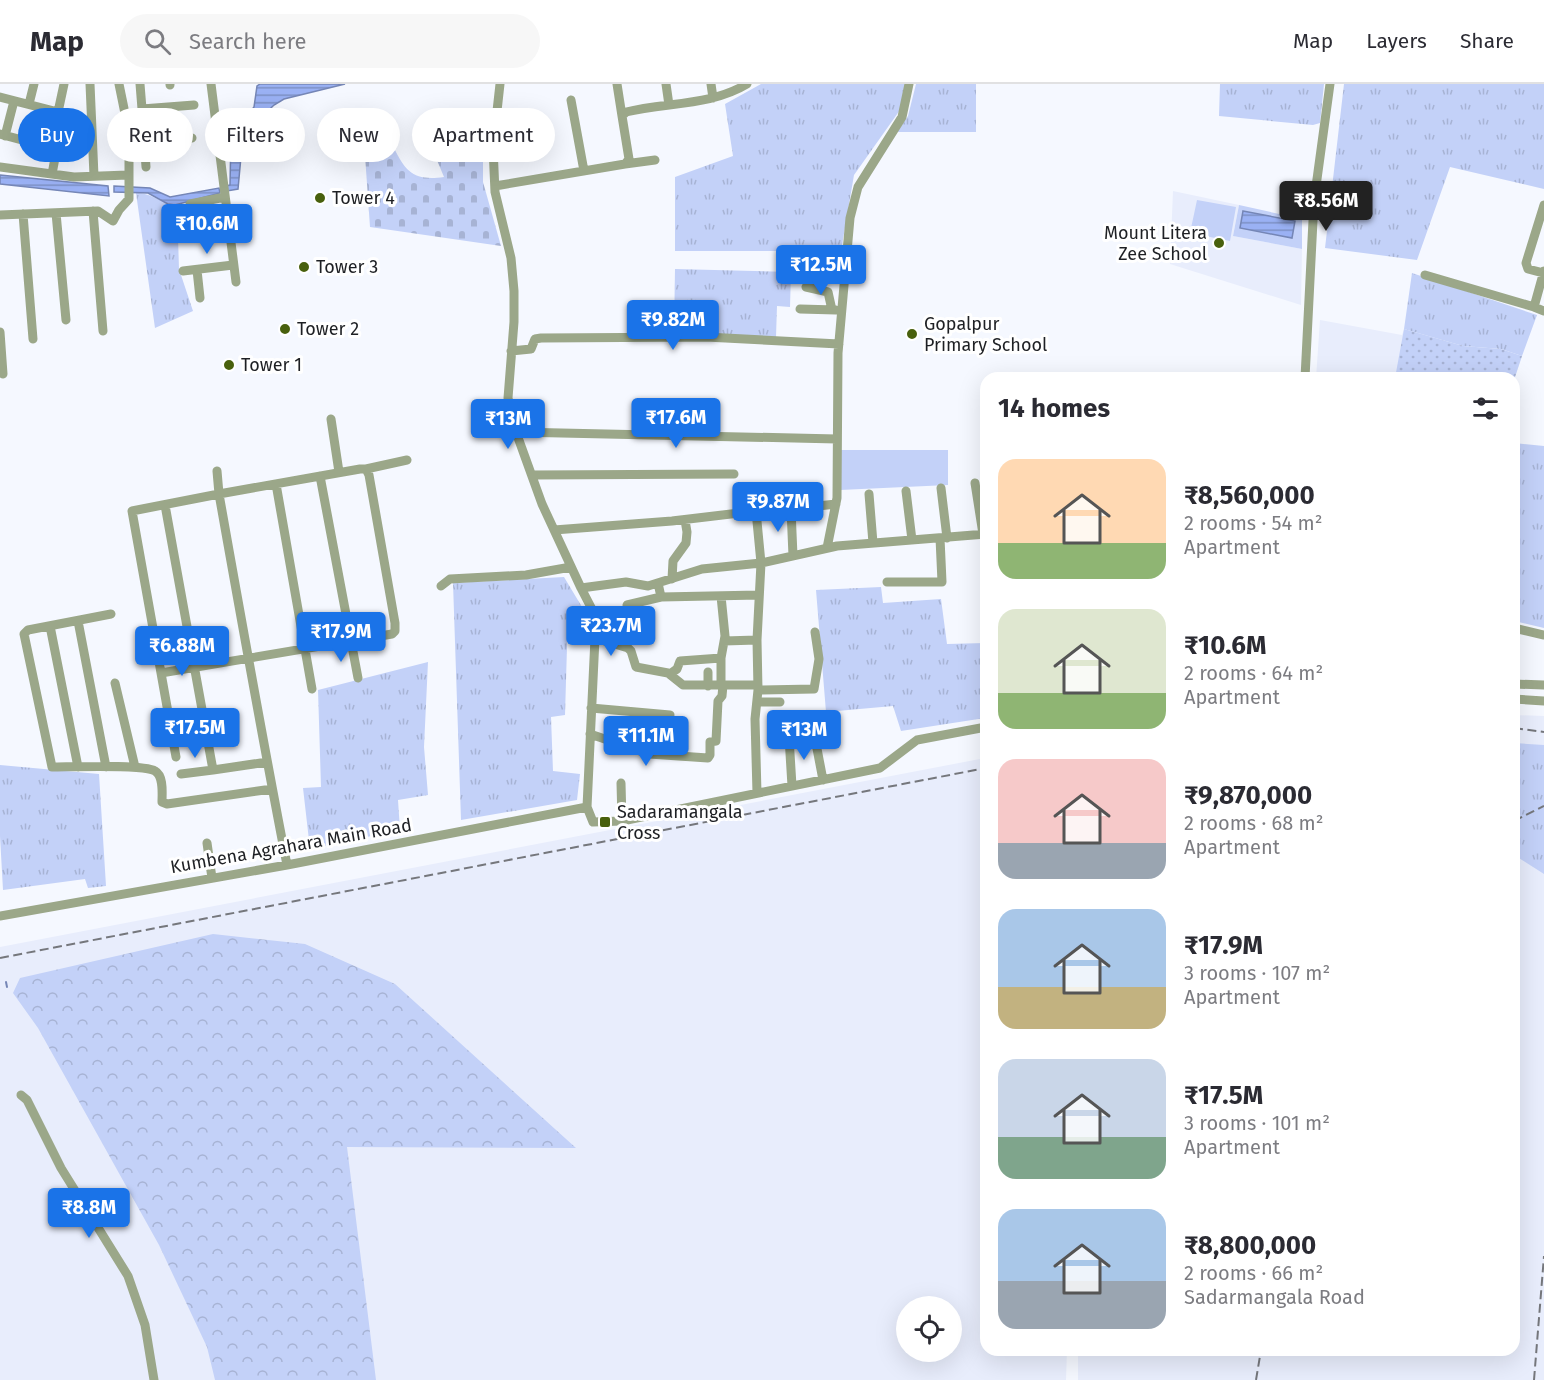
<!DOCTYPE html>
<html lang="en">
<head>
<meta charset="utf-8">
<style>
	:root { --surface:#fff; --page:#f7f7f7; --text:#2b2b33; --muted:#7c7c81; --line:#e1e1e2; --accent:#1a73e8 }
	body { margin:0; font-family:"Fira Sans",sans-serif; background:var(--page); color:var(--text); height:100vh; display:flex; flex-direction:column; font-size:22px; white-space:nowrap }
	* { box-sizing:border-box; margin:0 }
	p { font-size:20px; color:var(--muted) }
	.icon { flex:none; width:33px; height:33px; fill:none; stroke:currentColor; stroke-width:2; stroke-linecap:round; stroke-linejoin:round }
	.map { position:relative; flex:1; overflow:hidden }
	.side { position:absolute; left:980px; top:288px; width:540px; height:984px; display:flex; flex-direction:column; background:var(--surface); border-radius:18px; box-shadow:0 6px 24px #0002 }
	.side>* { flex:none }
	.guide { position:absolute; left:18px; top:24px; width:570px; height:54px; display:flex; gap:12px }
	.buttons { position:absolute; left:896px; top:1212px; display:grid; gap:12px }
	.buttons a { display:grid; place-items:center; width:66px; height:66px; border-radius:50%; background:var(--surface); box-shadow:0 6px 24px #0002; font-size:30px }
	.price { position:absolute; translate:-50% -51px; padding:0 14px; border-radius:6px; background:var(--accent); color:#fff; font-size:20px; line-height:39px; filter:drop-shadow(0 2px 3px #0008) }
	.price::after { content:''; position:absolute; left:50%; top:36px; width:18px; height:14px; margin-left:-9px; background:inherit; clip-path:polygon(0 0,100% 0,50% 100%) }
	.price.active { background:#222; color:#fff }
	ul { padding:0; list-style:none }
	li { display:flex; align-items:center; gap:18px; height:150px; padding:0 18px }
	li span { display:grid; place-items:center; flex:none; width:168px; height:120px; border-radius:18px; color:#555 }
	li>.icon { margin-inline-start:auto }
	span .icon { width:72px; height:72px; fill:#fffc; stroke-width:1 }
	li b { font-size:26px }
	h2 { display:flex; justify-content:space-between; align-items:center; height:72px; padding:0 18px; font-size:26px }
	.chip { padding:0 21px; border-radius:27px; background:var(--surface); box-shadow:0 6px 24px #0002; font-size:21px; line-height:54px }
	.chip.active { background:var(--accent); color:#fff }
	header { display:flex; align-items:center; gap:36px; box-sizing:border-box; height:84px; padding:0 30px; background:var(--surface); border-bottom:2px solid var(--line) }
	header strong { font-size:28px }
	nav { display:flex; gap:33px; margin-inline-start:auto; font-size:21px }
	.search { width:420px; height:54px; background:var(--page); display:flex; align-items:center; gap:15px; box-sizing:border-box; padding:0 21px; border-radius:33px; color:var(--muted); font-size:22px }
	.map>svg:first-child { display:block }
	.built { fill:#e8edfc; fill-rule:evenodd }
	.grass { fill:url(#grass-tufts) }
	.forest { fill:url(#forest-crowns) }
	.cemetery { fill:url(#cemetery-stones) }
	.park { fill:url(#park-dots) }
	.garden { fill:#c3d1f8 }
	.water { fill:url(#water-rules); stroke:#7586b6; stroke-width:1.5 }
	.lines { fill:none; stroke-linecap:round; stroke-linejoin:round }
	.stream { stroke:#7586b6; stroke-width:2 }
	.minor { stroke:#9ba789; stroke-width:9 }
	.rail { stroke:#75777c; stroke-width:2; stroke-dasharray:9 4.5; stroke-linecap:butt }
	.poi-dot { fill:#48600d; stroke:#fff; stroke-width:2 }
	.labels { text-anchor:middle; dominant-baseline:central; stroke-width:6; stroke-linejoin:round; paint-order:stroke }
	.poi-label { font-size:18px; fill:#1e2024; stroke:#fff; text-anchor:start }
	.street-label { font-size:18px; fill:#1e2024; stroke:#fff }
</style>
</head>
<body>
<header>
<strong>Map</strong>
<div class="search"><svg class="icon" aria-label="search" viewBox="0 0 24 24"><circle cx="10" cy="10" r="6"/><path d="M15 15l6 6"/></svg>Search here</div>
<nav><a>Map</a><a>Layers</a><a>Share</a></nav>
</header>
<div class="map">
<svg width="1544" height="1296" viewBox="0 0 1544 1296">
	<defs>
		<pattern id="grass-tufts" width="24" height="20" patternUnits="userSpaceOnUse" patternTransform="scale(1.5)"><rect width="24" height="20" fill="#c3d1f8"/><path d="M3 7l-1-3M5 7V3M7 7l1-3M15 17l-1-3M17 17v-4M19 17l1-3" fill="none" stroke="#a7b3d4"/></pattern>
		<pattern id="forest-crowns" width="20" height="18" patternUnits="userSpaceOnUse" patternTransform="scale(1.5)"><rect width="20" height="18" fill="#c3d1f8"/><path d="M2 6a3 3 0 1 1 6 0M12 15a3 3 0 1 1 6 0" fill="none" stroke="#a7b3d4"/></pattern>
		<pattern id="cemetery-stones" width="16" height="16" patternUnits="userSpaceOnUse" patternTransform="scale(1.5)"><rect width="16" height="16" fill="#c3d1f8"/><path d="M2 7V4a2 2 0 0 1 4 0v3zM10 15v-3a2 2 0 0 1 4 0v3z" fill="#a7b3d4"/></pattern>
		<pattern id="park-dots" width="8" height="8" patternUnits="userSpaceOnUse" patternTransform="scale(1.5)"><rect width="8" height="8" fill="#c3d1f8"/><path d="M2 2h.1M6 6h.1" fill="none" stroke="#a7b3d4" stroke-width="1.8" stroke-linecap="round"/></pattern>
		<pattern id="water-rules" width="6" height="5" patternUnits="userSpaceOnUse" patternTransform="scale(1.5)"><rect width="6" height="5" fill="#9ab1f4"/><path d="M0 2.5h6" fill="none" stroke="#7d90c5"/></pattern>
	</defs>
	<rect width="100%" height="100%" fill="#f5f8ff"/>
	<path class="built" d="M1173,107l66,14 -6,31 69,13 -1,56 -131,-41z
		M1320,236l82,15 2,-6 59,17 59,10 -8,24v-2h-198z
		M1514,631l30,1v664h-466v-30h436z
		M985,674l1,592h81l-1,30h-1066v-433zM906,1222h45v46h-45z"/>
	<path class="grass" d="M761,0h144l-5,26 -46,65 -13,76h-166v-74l58,-21 -8,-52z
		M916,0h60v48h-79l11,-16z
		M1220,0h104l-4,39 -7,2 -94,-9z
		M1344,0h200v105l-94,-22 -33,93 -92,-12z
		M136,109c18,0 25,12 41,11l2,65 14,42 -38,17z
		M675,185l116,3 -1,35 -13,-1 -1,31 -102,-5z
		M1412,189l125,42 -15,41 -21,-7 -38,-3 -59,-17z
		M1514,359l30,3v182l-30,-7z
		M564,493l21,35 -17,1 -3,102 -14,2 2,54 27,3 -3,26 -116,20 -8,-237z
		M881,503l2,16 58,-4 6,45 38,-1v75l-84,13 -8,-25 -67,6 -10,-122z
		M428,578l-4,85 4,48 -30,5 2,30 -90,19 -7,-61 18,-1 -3,-97z
		M1514,659l30,2v129l-30,-19z
		M0,681l99,9 7,112 -18,2 -3,-9 -82,11 -3,-54z"/>
	<path class="forest" d="M213,850l92,10 90,40 181,164 -229,-1 29,233h-161l-8,-33 -48,-102 -121,-217 -25,-35 7,-15z"/>
	<path class="cemetery" d="M483,52v46l18,64 -131,-19 -6,-86 30,7c12,25 21,33 50,29l-15,-36z"/>
	<path class="park" d="M1404,245l59,17 38,3 21,7 -8,24v-2h-119z"/>
	<path class="garden" d="M1197,116l39,7 -6,34 -40,-8z
		M1239,121l63,14v30l-69,-13z
		M841,366h107v35l-108,5z"/>
	<path class="water" d="M260,0h85l-61,15 -10,6 -31,30 -5,54 -11,2 -1,-5 4,-1 1,-49 23,-29 3,-21z
		M0,91l108,11 1,10 -109,-12z
		M114,102l36,2 20,9 49,-9 1,5 -45,12 -7,-1 -20,-11 -34,-1z
		M1243,127l52,10 -3,17 -52,-10z"/>
	<g class="lines">
		<path class="stream" d="M6,898l1,5"/>
		<path class="minor" d="M90,0l4,92
			M140,0l2,25 52,-4
			M170,0v1
			M211,0l25,198
			M500,0l-7,63 2,45 16,66 3,33v31l-6,76 8,34 26,72 39,84 15,29 -9,190 6,15 29,-1 258,-53 37,-28 69,-13
			M617,0l5,32
			M666,0l3,21
			M711,0l2,14
			M0,13l58,15 6,-28
			M571,16l13,71
			M29,20l5,-20
			M142,25l4,58
			M0,50l52,14 3,10 -3,16
			M5,52l9,-35
			M144,59l48,-5
			M625,80l30,-4
			M0,83l74,10 54,-2
			M495,102l130,-22 4,-5 -7,-43 4,-4c40,-10 85,-6 121,-28
			M190,120l35,-7
			M93,127l10,120
			M56,129l10,107
			M23,130l10,125
			M0,131l98,-4 15,10 6,-11 10,-11v-66l-10,-49
			M183,154l46,-6
			M197,186l3,28
			M183,187l50,-6
			M1544,187l-10,36 10,4
			M1543,189l-15,-4 -2,-6 18,-58
			M805,190h39
			M1425,191l109,32
			M806,203l22,5 4,18
			M800,225l36,1
			M0,248l3,42
			M511,267l20,-2 4,-10 6,-1 165,-1 133,7
			M1305,294l9,-177 16,-117
			M331,335l8,53
			M516,348l321,7
			M366,385l41,-9
			M217,387l2,23 -87,17 29,162 231,-39 3,-3v-8l-26,-148 -3,-6h-6l-141,25c22,124 44,248 68,371
			M532,391l202,-1
			M320,392l38,202
			M975,399l8,51
			M276,400l36,205
			M941,404l6,50
			M906,407l6,49
			M869,410l4,49
			M165,421l48,265 54,-8
			M791,425l2,47
			M756,427l5,52 -4,77 1,50 -3,29 2,74
			M554,446l118,-9 84,-10 35,-2 45,-5
			M827,464l10,-50 1,-145 12,-135 8,-31 44,-70 7,-33
			M672,495l1,-18 13,-18 1,-11 -2,-12
			M887,498h55l-2,-44
			M658,499l3,14 98,-2
			M441,502l9,-7 76,-4 45,-8
			M581,504l45,-6 22,4 54,-17 59,-6 76,-17 149,-12
			M627,521l34,-8
			M111,530l-83,16 -4,4 28,133c18,0 92,-3 103,4 9,5 7,22 7,31l5,2 105,-15
			M78,537l28,146
			M50,542l28,141
			M1514,544l30,7
			M595,554l33,10 3,3 5,16 32,6 15,12h75
			M724,557l33,-1
			M161,589l15,84
			M670,590l7,-5 3,-8 41,-3
			M115,599l20,84
			M1514,600l30,1
			M721,601v-27l4,-22 -4,-40
			M708,602v-14
			M758,606l56,-1 5,-30 -4,-27
			M1514,615l30,2
			M757,618h23
			M591,624l79,7
			M814,649l9,47
			M590,650l59,20 59,4 2,-3v-13l6,-1 2,-40 4,-5 1,-11
			M789,653l3,49
			M181,690l32,-4
			M621,699l1,38
			M207,759l5,35
			M0,832l287,-51 300,-58
			M21,1011l6,5 34,68 67,108 17,49 9,55"/>
		<path class="rail" d="M1514,644l30,4
			M1514,737l30,-15
			M0,874l986,-190
			M1256,1296l5,-30
			M1534,1296l10,-124"/>
	</g>
	<g class="poi-dot">
		<circle cx="320" cy="114" r="6"/>
		<circle cx="1219" cy="159" r="6"/>
		<circle cx="304" cy="183" r="6"/>
		<circle cx="285" cy="245" r="6"/>
		<circle cx="912" cy="250" r="6"/>
		<circle cx="229" cy="281" r="6"/>
		<rect x="599" y="732" width="12" height="12" rx="3"/>
	</g>
	<g class="labels">
		<g class="poi-label">
			<text x="332" y="114">Tower 4</text>
			<text x="1207" y="149" text-anchor="end">Mount Litera<tspan x="1207" dy="21">Zee School</tspan></text>
			<text x="316" y="183">Tower 3</text>
			<text x="924" y="240">Gopalpur<tspan x="924" dy="21">Primary School</tspan></text>
			<text x="297" y="245">Tower 2</text>
			<text x="241" y="281">Tower 1</text>
			<text x="617" y="728">Sadaramangala<tspan x="617" dy="21">Cross</tspan></text>
		</g>
		<g class="street-label">
			<text transform="translate(291 762) rotate(-10)">Kumbena Agrahara Main Road</text>
		</g>
	</g>
</svg>
<div class="buttons">
<a><svg class="icon" aria-label="locate" viewBox="0 0 24 24"><circle cx="12" cy="12" r="6"/><path d="M12 2v4M12 18v4M2 12h4M18 12h4"/></svg></a>
</div>
<b class="price active" style="left:1326px;top:148px">₹8.56M</b>
<b class="price" style="left:207px;top:171px">₹10.6M</b>
<b class="price" style="left:821px;top:212px">₹12.5M</b>
<b class="price" style="left:673px;top:267px">₹9.82M</b>
<b class="price" style="left:676px;top:365px">₹17.6M</b>
<b class="price" style="left:508px;top:366px">₹13M</b>
<b class="price" style="left:778px;top:449px">₹9.87M</b>
<b class="price" style="left:611px;top:573px">₹23.7M</b>
<b class="price" style="left:341px;top:579px">₹17.9M</b>
<b class="price" style="left:182px;top:593px">₹6.88M</b>
<b class="price" style="left:195px;top:675px">₹17.5M</b>
<b class="price" style="left:804px;top:677px">₹13M</b>
<b class="price" style="left:646px;top:683px">₹11.1M</b>
<b class="price" style="left:89px;top:1155px">₹8.8M</b>
<div class="guide">
<a class="chip active">Buy</a>
<a class="chip">Rent</a>
<a class="chip">Filters</a>
<a class="chip">New</a>
<a class="chip">Apartment</a>
</div>
<section class="side">
<h2>14 homes<svg class="icon" aria-label="filters" viewBox="0 0 24 24"><path d="M4 7h16M4 17h16"/><circle cx="9" cy="7" r="2"/><circle cx="15" cy="17" r="2"/></svg></h2>
<ul>
<li><span style="background:linear-gradient(#ffd9b3 70%,#8fb573 0)"><svg class="icon" aria-label="home" viewBox="0 0 24 24"><path d="M3 11l9-7 9 7M6 9v11h12V9"/></svg></span><div><b>₹8,560,000</b><p>2 rooms · 54 m²</p><p>Apartment</p></div></li>
<li><span style="background:linear-gradient(#dfe7d0 70%,#8fb573 0)"><svg class="icon" aria-label="home" viewBox="0 0 24 24"><path d="M3 11l9-7 9 7M6 9v11h12V9"/></svg></span><div><b>₹10.6M</b><p>2 rooms · 64 m²</p><p>Apartment</p></div></li>
<li><span style="background:linear-gradient(#f6c9c9 70%,#9aa5b1 0)"><svg class="icon" aria-label="home" viewBox="0 0 24 24"><path d="M3 11l9-7 9 7M6 9v11h12V9"/></svg></span><div><b>₹9,870,000</b><p>2 rooms · 68 m²</p><p>Apartment</p></div></li>
<li><span style="background:linear-gradient(#a9c7e8 65%,#c2b280 0)"><svg class="icon" aria-label="home" viewBox="0 0 24 24"><path d="M3 11l9-7 9 7M6 9v11h12V9"/></svg></span><div><b>₹17.9M</b><p>3 rooms · 107 m²</p><p>Apartment</p></div></li>
<li><span style="background:linear-gradient(#c9d6e8 65%,#7fa58c 0)"><svg class="icon" aria-label="home" viewBox="0 0 24 24"><path d="M3 11l9-7 9 7M6 9v11h12V9"/></svg></span><div><b>₹17.5M</b><p>3 rooms · 101 m²</p><p>Apartment</p></div></li>
<li><span style="background:linear-gradient(#a9c7e8 60%,#9aa5b1 0)"><svg class="icon" aria-label="home" viewBox="0 0 24 24"><path d="M3 11l9-7 9 7M6 9v11h12V9"/></svg></span><div><b>₹8,800,000</b><p>2 rooms · 66 m²</p><p>Sadarmangala Road</p></div></li>
</ul>
</section>
</div>
</body>
</html>
